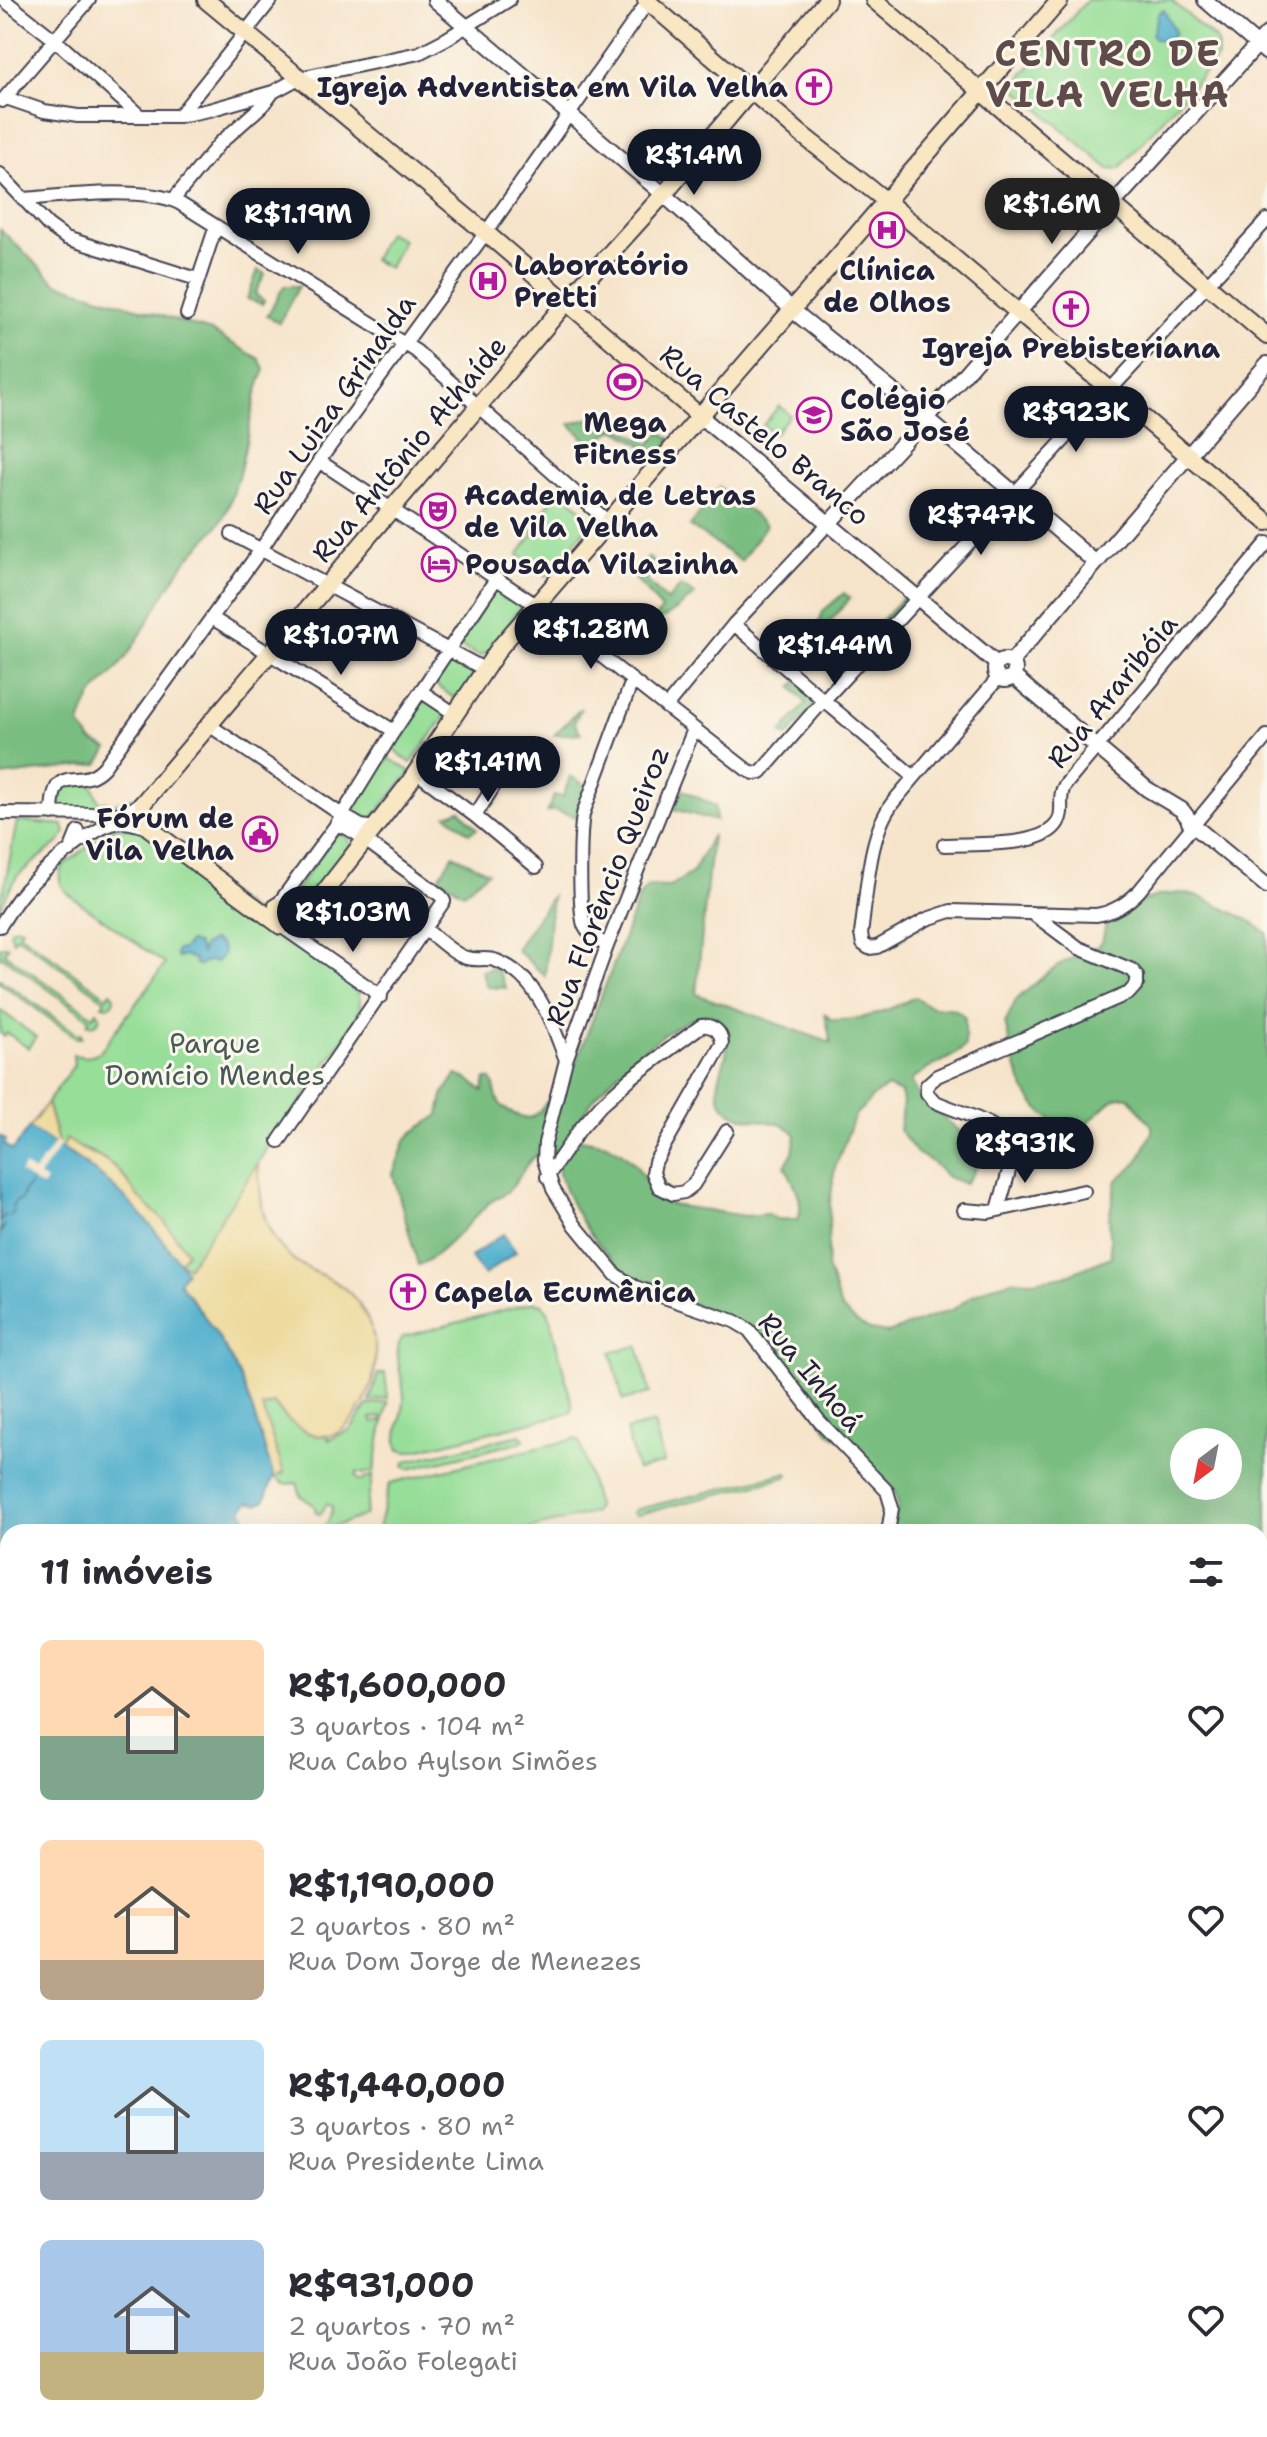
<!DOCTYPE html>
<html lang="pt">
<head>
<meta charset="utf-8">
<style>
	:root { --surface:#fff; --page:#f2f2f3; --text:#2b2b33; --muted:#7c7c81; --accent:#111827 }
	body { margin:0; font-family:"Shantell Sans",sans-serif; background:var(--page); color:var(--text); height:100vh; display:flex; flex-direction:column; font-size:30px; white-space:nowrap }
	* { box-sizing:border-box; margin:0 }
	p { font-size:26px; color:var(--muted) }
	.icon { flex:none; width:44px; height:44px; fill:none; stroke:currentColor; stroke-width:2; stroke-linecap:round; stroke-linejoin:round }
	.map { position:relative; flex:1; overflow:hidden }
	.side { position:absolute; left:0px; top:1524px; width:1268px; height:914px; display:flex; flex-direction:column; background:var(--surface); border-radius:24px 24px 0 0; box-shadow:0 8px 32px #0002 }
	.side>* { flex:none }
	.needle { width:52px; rotate:212deg }
	.buttons { position:absolute; left:1170px; top:1428px; display:grid; gap:16px }
	.buttons a { display:grid; place-items:center; width:72px; height:72px; border-radius:50%; background:var(--surface); box-shadow:0 8px 32px #0002; font-size:40px }
	.price { position:absolute; translate:-50% -68px; padding:0 18px; border-radius:28px; background:var(--accent); color:#fff; font-size:26px; line-height:52px; filter:drop-shadow(0 2px 4px #0008) }
	.price::after { content:''; position:absolute; left:50%; top:48px; width:24px; height:18px; margin-left:-12px; background:inherit; clip-path:polygon(0 0,100% 0,50% 100%) }
	.price.selected { background:#222; color:#fff }
	ul { padding:0; list-style:none }
	li { display:flex; align-items:center; gap:24px; height:200px; padding:0 40px }
	li span { display:grid; place-items:center; flex:none; width:224px; height:160px; border-radius:12px; color:#555 }
	li>.icon { margin-inline-start:auto }
	span .icon { width:96px; height:96px; fill:#fffc; stroke-width:1 }
	li b { font-size:34px }
	h2 { display:flex; justify-content:space-between; align-items:center; height:96px; padding:0 40px; font-size:34px }
	.map>svg:first-child { display:block }
	.green { fill:#97de98; stroke:#5c806a; stroke-width:2 }
	.forest { fill:#79bd80; stroke:#4e705e; stroke-width:2; fill-rule:evenodd }
	.sand { fill:#eeda9e; stroke:#887e6c; stroke-width:2 }
	.water { fill:#4daecc; stroke:#386884; stroke-width:2 }
	.pier { fill:#f6e4ca }
	.lines { fill:none; stroke-linecap:round; stroke-linejoin:round }
	.ferry { stroke:#335a75; stroke-width:2; stroke-dasharray:10 8; stroke-linecap:butt }
	.minor-casing { stroke:#423f50; stroke-width:16 }
	.tertiary-casing { stroke:#423f50; stroke-width:18 }
	.secondary-casing { stroke:#423f50; stroke-width:20 }
	.minor { stroke:#fff; stroke-width:12 }
	.tertiary { stroke:#fff; stroke-width:14 }
	.secondary { stroke:#f9e7c3; stroke-width:16 }
	.labels { text-anchor:middle; dominant-baseline:central; stroke-width:6; stroke-linejoin:round; paint-order:stroke }
	.poi-label { font-size:28px; font-weight:bold; fill:#22223b; stroke:#fbf7ec; text-anchor:start }
	.street-label { font-size:28px; fill:#22223b; stroke:#fbf7ec }
	.park-label { font-size:28px; fill:#455a57; stroke:#fbf7ec }
	.district-label { font-size:36px; font-weight:bold; letter-spacing:2px; fill:#5f4b4a; stroke:#fbf7ec }
</style>
</head>
<body>
<div class="map">
<svg width="1267" height="2437" viewBox="0 0 1267 2437">
	<rect width="100%" height="100%" fill="#fbf7ec"/>
	<filter id="ink" filterUnits="userSpaceOnUse"><feTurbulence type="fractalNoise" baseFrequency=".0125" numOctaves="2"/><feDisplacementMap in="SourceGraphic" scale="16" xChannelSelector="R" yChannelSelector="G"/><feConvolveMatrix kernelMatrix="1 2 1 2 8 2 1 2 1" color-interpolation-filters="sRGB"/></filter>
	<filter id="wash" filterUnits="userSpaceOnUse"><feTurbulence type="fractalNoise" baseFrequency=".006" numOctaves="4" result="noise"/><feDisplacementMap in="SourceGraphic" scale="32" xChannelSelector="R" yChannelSelector="G"/><feGaussianBlur stdDeviation="1.8" result="paint"/><feColorMatrix in="noise" values="0 0 0 0 0 0 0 0 0 0 0 0 0 0 0 0 0 1.4 0 .05"/><feComposite in="paint" operator="in"/></filter>
	<g filter="url(#wash)">
		<rect width="100%" height="100%" fill="#f6e4ca"/>
		<path class="green" d="M1087,0h84l46,41 1,16 -98,111 -11,1 -92,-79v-9z
			M387,232l16,8 -14,28 -16,-8z
			M779,406l11,9 -16,19 -11,-9z
			M561,490l32,30 -46,56 -29,-21 16,-22 -6,-5z
			M495,589l8,1 20,14 1,3 -37,46 -8,3 -16,-8 -3,-6z
			M452,654l26,16 -21,30 -24,-17z
			M425,698l22,16 -36,49 -22,-17z
			M384,755l27,17 -40,48c-9,1 -16,-3 -17,-13z
			M91,782l8,20 8,-1 1,5 24,-8 3,3 -10,8h-60l-7,-9 6,-14z
			M17,821l46,4 2,8 -6,9 -42,34 -17,31v-9l4,-9z
			M114,827l22,1 15,8 203,150c9,11 7,23 1,35l-79,118 -4,-2 -14,27 -70,103 -8,-5 7,-10c-14,-21 -30,-36 -47,-53 -7,-8 -12,-18 -19,-26 -13,-14 -37,-27 -56,-29l-1,2 -6,-4 -11,-39 27,-38 -1,-10 13,2 14,-5 65,-88 -97,-70c-9,-9 -11,-19 -4,-29z
			M339,834l7,1 5,10 -44,60 -9,-2 -4,-5 1,-7 40,-56z
			M19,927l3,1 -3,5 88,64 4,-5 3,5 -1,6 -5,3 -6,-1 3,-5 -88,-64 -4,5 -3,-9 3,-4z
			M5,946l3,1 -4,6 89,63 4,-5 3,5 -2,6 -5,3 -6,-1 3,-5 -88,-63 -2,2v-11z
			M0,979l79,56 2,-2 1,5h-5l-77,-55z
			M0,1010l36,27 -8,11 -21,-15 -3,3 -4,-3z
			M534,1302l8,2 6,7 25,96 -3,6 -162,39 -9,-2c-7,-14 5,-34 5,-50 1,-19 -13,-46 -2,-63z
			M638,1346l12,47 -27,7 -12,-48z
			M385,1373l3,25 -18,3 8,-27z
			M388,1402l-3,15 -14,1 2,5 11,-3 -10,51 -11,3 -5,-2 -3,4 5,5 13,-6 -8,40 -42,16 -12,1 -1,-3 13,-1c6,-6 8,-12 9,-21l-5,-3 -7,10 -4,-1 -2,-8 -13,-9 -4,-13 -13,1 -10,-7 10,-4 -23,-65 13,-5c10,17 33,34 53,33l1,4 22,-10 18,-25z
			M654,1423l10,40 -27,7 -11,-40z
			M520,1435l4,4 -3,3 -112,27 -5,-4 2,-4z
			M575,1439l5,2 17,66 -4,6 -77,19h-139l13,-49z
			M785,1473l3,1 -2,3 -150,38 -3,-2 2,-3z
			M1267,2119v201l-7,4v-199z
			M1267,2378v59h-102v-7h95v-51z
			M955,2430h118l1,7h-110z"/>
		<path class="forest" d="M0,229l56,54 155,48 48,28 6,11c-9,17 -11,34 -15,53 -6,31 -13,68 -27,95 -10,17 -25,28 -36,42 -24,31 -40,68 -63,100 -21,27 -34,27 -44,65l11,16 17,8 -10,15 -98,12z
			M258,270l7,4 -10,20 9,7 -2,3 -15,-5z
			M284,286h15l-20,37 -12,-7z
			M591,418l14,1 45,25 11,-12 10,7 -10,18 -46,-28 -25,16 -20,-21z
			M719,487l47,38 -25,36 -51,-35z
			M648,557l9,8 -11,15 21,21 14,-15 14,9c-19,13 -28,27 -52,27l11,-3 8,-10 -28,-32z
			M908,592l6,5 -68,70 -3,-4z
			M844,593l6,5 -29,34 -4,-3 6,-18z
			M796,682l22,19 -31,36 -6,-4 25,-30 -14,-16z
			M581,708l-7,15 7,10 -27,2z
			M570,776l17,10 -11,31 -22,-7 -7,2 7,-17 9,2z
			M683,790l32,16 1,15 -42,-12z
			M460,810l17,19 -8,4 -22,-18z
			M712,835l-16,159 135,49 -6,-29 7,6c30,1 56,-9 83,-23 5,4 12,9 19,10 15,2 20,-2 31,11v28c-16,17 -39,19 -54,35l8,14 57,51c5,17 0,25 -11,38l-18,-7 -15,-15 -15,-9 -18,-23 4,-28 -2,-9 -13,-6 -11,6 -22,22 -20,53 -5,34 -3,65 14,41 15,14 14,8 18,3 66,-24 17,-13 18,-9 26,-7 17,1 33,-5 46,-19 -2,-40 8,-37 21,-18 14,-30v-6l-23,-29c-20,-4 -29,20 -46,28 -5,3 -12,2 -18,0 -43,-11 -51,-65 -60,-102l11,-23 28,-24 16,-12 38,-18 5,-7 5,-26 52,-18 23,-2 15,3 49,23 20,14v1186l-7,6v-593h-369l7,-25 -3,-15 -41,-44 -24,-15 -80,-105 -116,-49c-33,-26 -61,-63 -74,-103 -3,-8 -2,-17 -5,-25 -31,1 -28,21 -45,38 -6,6 -14,9 -21,14 -16,15 -51,56 -71,62l-25,-91 12,-33 7,-8 27,-18 4,-20 13,-20 12,4 15,12 3,-12h5c5,7 3,11 6,19 5,13 21,19 34,20l9,-7 37,-51 63,-165 8,-9 21,1 24,-15zM709,1014c42,20 0,60 11,85 13,31 58,13 76,36l-3,17 -8,14c9,18 20,34 13,54l-22,-1 -8,-5 -23,2 -73,-11 -20,-15 -17,-26 -14,-12 -14,-8 -27,-5 -5,-9c10,-32 70,-84 99,-102 11,-7 22,-11 35,-14zM1184,1442h44v44h-44z
			M453,855l35,17 -25,21 -24,-16z
			M552,896l-7,80 -29,-27z
			M496,967l10,21 -19,-1 -6,-16z
			M986,2430h65l-1,7h-59z"/>
		<path class="sand" d="M47,1103l11,39 6,4 2,-7 16,10 23,11 13,10 20,26 25,24 24,32 -7,10 8,5 70,-103c3,30 1,55 21,81 21,27 42,25 65,43 43,35 41,104 0,140 -23,21 -57,-4 -70,-25l-12,4 22,66 -10,4c-13,-37 -22,-76 -40,-112 -15,-30 -35,-56 -55,-83l6,-11c-24,-34 -51,-67 -83,-94 -22,-19 -49,-33 -73,-49z"/>
		<path class="water" d="M1164,10l11,22 -4,7c-7,2 -15,2 -19,-4l7,-23z
			M212,941c8,1 12,6 11,14l-7,7 -10,-1 -6,5 -5,-2 -1,-5 -9,-3 -7,2 -2,-3 1,-5 6,-1 6,-7 8,2 4,9 2,-7z
			M29,1128c25,16 50,31 73,49 33,27 59,60 84,94l-7,11c20,27 40,53 55,83 18,36 27,75 40,112l-10,24 -6,3 -10,-2 -6,8 5,10 -9,12h-230v898h794l8,6 7,1h-817v-1301l6,4 -2,5 9,5z
			M503,1234l13,18 -32,23 -13,-18z"/>
		<path class="pier" d="M56,1142l5,3 -22,31 7,5 -4,6 -22,-14 4,-7 10,6z"/>
		<g class="lines">
			<path class="ferry" d="M0,1222l29,-37
				M0,1233l32,-52
				M0,2212l8,5
				M0,2396l8,1
				M100,2430l16,7
				M377,2430l12,7"/>
		</g>
	</g>
	<g filter="url(#ink)">
		<g class="lines">
			<g class="minor-casing">
				<path id="minor" d="M4,0l51,40 85,76
					M6,98l38,13 34,5h101l30,-6 64,-18 26,-14 120,-25 27,-14 63,-39
					M2,101l87,-101
					M179,116l92,-116
					M0,174l48,51 18,13 131,41
					M24,199c38,-3 122,-13 155,4l237,148 191,170
					M173,200l46,-56 46,-41 8,-11
					M187,314l29,-88
					M319,461l217,144 211,165 7,3 7,-1 62,-71 444,-481
					M232,534l252,135
					M212,618l182,113
					M734,624l180,153
					M999,677l-105,124c-26,32 -27,93 -33,133l2,10 6,4 8,-1 50,-28 24,-8 145,4c16,-2 32,-12 43,-24l128,-155
					M422,692l33,22
					M666,707l68,-83 96,-102
					M209,725l133,90 19,11 14,2
					M694,729l-87,217 -41,114 -21,83 -1,17 9,29 22,36 41,50 19,12 99,34 15,9 71,92 67,69 5,17 -4,24
					M416,772l59,44 61,51
					M0,813l118,1 10,-2 18,-13
					M52,814c1,-56 27,-20 52,-47l158,-219 57,-87 173,-237 157,-224
					M475,816l37,-59
					M944,845c28,-2 99,4 114,-23 7,-11 -1,-25 7,-37l202,-242
					M70,851l8,-20
					M0,926c8,-13 16,-26 26,-37 17,-18 62,-58 86,-65 13,-4 25,0 37,4
					M426,930c10,7 29,26 41,28 10,3 20,-1 30,3 41,16 55,63 69,99
					M607,946c-8,-6 -19,-11 -23,-21 -5,-15 -5,-98 0,-114l48,-130
					M381,996l-100,-70 -5,-10 1,-10 59,-81 54,-88 106,-158
					M279,1141l165,-240 -3,-5 -84,-62 -10,-6 -11,-3
					M547,1177l33,-48 21,-24 30,-27 70,-52c12,-2 21,6 21,18l-67,118 -2,11 6,14 14,7 11,-2 9,-7 34,-54
					M964,1210l25,2 95,-21
					M998,1210c4,-17 15,-45 14,-62 -1,-23 -59,-37 -78,-47l-7,-8v-8l10,-9 192,-83 8,-9v-8l-5,-6 -53,-22 -47,-35"/>
			</g>
			<g class="tertiary-casing">
				<path id="tertiary" d="M435,0l228,194 139,124 124,100 170,145
					M1205,0l62,53
					M701,417l296,247
					M830,522l89,-96 194,-222 154,-170
					M995 670a10 10 0 1 1 20 0a10 10 0 1 1-20 0Z
					M1011,662l256,-298
					M1013,676l134,113 35,21 12,16
					M1189,822l78,64"/>
			</g>
			<g class="secondary-casing">
				<path id="secondary" d="M206,0l280,233 215,184
					M646,0l155,134 84,66 382,322
					M874,0l393,336
					M277,906l10,11 13,4
					M302,921l-11,4 -10,1 -132,-98 -7,-12 1,-13 432,-511 96,-106 156,-186
					M302,921l105,-135 93,-139 560,-647"/>
			</g>
			<use href="#minor" class="minor"/>
			<use href="#tertiary" class="tertiary"/>
			<use href="#secondary" class="secondary"/>
		</g>
	</g>
	<defs>
		<g id="church-ring" transform="scale(1.8)"><circle r="9.5" fill="#fbf7ec" stroke="#b5179e" stroke-width="1.5"/><path d="M-1.2-6h2.4v3.5h3.3v2.4h-3.3V6h-2.4V-.1h-3.3v-2.4h3.3Z" fill="#b5179e"/></g>
		<g id="hospital-ring" transform="scale(1.8)"><circle r="9.5" fill="#fbf7ec" stroke="#b5179e" stroke-width="1.5"/><path d="M-5-5h3v3.5h4V-5h3V5h-3V1.5h-4V5h-3Z" fill="#b5179e"/></g>
		<g id="stadium-ring" transform="scale(1.8)"><circle r="9.5" fill="#fbf7ec" stroke="#b5179e" stroke-width="1.5"/><path d="M0-5a6.5 5 0 1 0 0 10a6.5 5 0 1 0 0-10ZM-3.5-1.8h7v3.6h-7Z" fill="#b5179e"/></g>
		<g id="school-ring" transform="scale(1.8)"><circle r="9.5" fill="#fbf7ec" stroke="#b5179e" stroke-width="1.5"/><path d="M0-5L7-2L0 1L-7-2ZM-4 1L0 2.5L4 1V4Q0 6-4 4Z" fill="#b5179e"/></g>
		<g id="theatre-ring" transform="scale(1.8)"><circle r="9.5" fill="#fbf7ec" stroke="#b5179e" stroke-width="1.5"/><path d="M-5-5.5Q0-4 5-5.5V0Q5 5 0 6Q-5 5-5 0ZM-3.3-2.5H-1v1.5H-3.3ZM1-2.5H3.3v1.5H1ZM-2.8 1Q0 5.5 2.8 1Z" fill="#b5179e"/></g>
		<g id="hotel-ring" transform="scale(1.8)"><circle r="9.5" fill="#fbf7ec" stroke="#b5179e" stroke-width="1.5"/><path d="M-6-4.5h1.5V1H6V5H4.5V3h-9V5H-6ZM-4 0a1.8 1.8 0 1 1 3.6 0ZM.5 0V-2.5h3Q6-2.5 6 0Z" fill="#b5179e"/></g>
		<g id="civic-ring" transform="scale(1.8)"><circle r="9.5" fill="#fbf7ec" stroke="#b5179e" stroke-width="1.5"/><path d="M-.6-6.5H3V-4.5H.6V-3L4-1V1h2V6H-6V1h2V-1L-.6-3ZM-1.2 2.5V6h2.4V2.5Z" fill="#b5179e"/></g>
	</defs>
	<g fill-rule="evenodd">
		<use href="#church-ring" x="814" y="87"/>
		<use href="#hospital-ring" x="887" y="230"/>
		<use href="#hospital-ring" x="488" y="281"/>
		<use href="#church-ring" x="1071" y="309"/>
		<use href="#stadium-ring" x="625" y="382"/>
		<use href="#school-ring" x="814" y="415"/>
		<use href="#theatre-ring" x="438" y="511"/>
		<use href="#hotel-ring" x="439" y="564"/>
		<use href="#civic-ring" x="260" y="834"/>
		<use href="#church-ring" x="408" y="1292"/>
	</g>
	<g class="labels">
		<g class="poi-label">
			<text x="788" y="87" text-anchor="end">Igreja Adventista em Vila Velha</text>
			<text x="514" y="265">Laboratório<tspan x="514" dy="32">Pretti</tspan></text>
			<text x="887" y="270" text-anchor="middle">Clínica<tspan x="887" dy="32">de Olhos</tspan></text>
			<text x="1071" y="348" text-anchor="middle">Igreja Prebisteriana</text>
			<text x="840" y="399">Colégio<tspan x="840" dy="32">São José</tspan></text>
			<text x="625" y="422" text-anchor="middle">Mega<tspan x="625" dy="32">Fitness</tspan></text>
			<text x="464" y="495">Academia de Letras<tspan x="464" dy="32">de Vila Velha</tspan></text>
			<text x="465" y="564">Pousada Vilazinha</text>
			<text x="234" y="818" text-anchor="end">Fórum de<tspan x="234" dy="32">Vila Velha</tspan></text>
			<text x="434" y="1292">Capela Ecumênica</text>
		</g>
		<g class="street-label">
			<text transform="translate(334 404) rotate(-55)">Rua Luiza Grinalda</text>
			<text transform="translate(765 435) rotate(40)">Rua Castelo Branco</text>
			<text transform="translate(409 449) rotate(-50)">Rua Antônio Athaíde</text>
			<text transform="translate(1112 691) rotate(-51)">Rua Araribóia</text>
			<text transform="translate(607 886) rotate(-69)">Rua Florêncio Queiroz</text>
			<text transform="translate(811 1372) rotate(50)">Rua Inhoá</text>
		</g>
		<g class="park-label">
			<text x="215" y="1043">Parque<tspan x="215" dy="32">Domício Mendes</tspan></text>
		</g>
		<g class="district-label">
			<text x="1108" y="53">CENTRO DE<tspan x="1108" dy="41">VILA VELHA</tspan></text>
		</g>
	</g>
</svg>
<div class="buttons">
<a><svg class="needle" viewBox="-14 -14 28 28"><path d="M0-13l5 13h-10z" fill="#e53935"/><path d="M0 13l5-13h-10z" fill="#7c7c81"/></svg></a>
</div>
<b class="price" style="left:694px;top:197px">R$1.4M</b>
<b class="price selected" style="left:1052px;top:246px">R$1.6M</b>
<b class="price" style="left:298px;top:256px">R$1.19M</b>
<b class="price" style="left:1076px;top:454px">R$923K</b>
<b class="price" style="left:981px;top:557px">R$747K</b>
<b class="price" style="left:591px;top:671px">R$1.28M</b>
<b class="price" style="left:341px;top:677px">R$1.07M</b>
<b class="price" style="left:835px;top:687px">R$1.44M</b>
<b class="price" style="left:488px;top:804px">R$1.41M</b>
<b class="price" style="left:353px;top:954px">R$1.03M</b>
<b class="price" style="left:1025px;top:1185px">R$931K</b>
<section class="side">
<h2>11 imóveis<svg class="icon" aria-label="filters" viewBox="0 0 24 24"><path d="M4 7h16M4 17h16"/><circle cx="9" cy="7" r="2"/><circle cx="15" cy="17" r="2"/></svg></h2>
<ul>
<li><span style="background:linear-gradient(#ffd9b3 60%,#7fa58c 0)"><svg class="icon" aria-label="home" viewBox="0 0 24 24"><path d="M3 11l9-7 9 7M6 9v11h12V9"/></svg></span><div><b>R$1,600,000</b><p>3 quartos · 104 m²</p><p>Rua Cabo Aylson Simões</p></div><svg class="icon" aria-label="heart" viewBox="0 0 24 24"><path d="M12 20l-8-8c-3-5 5-10 8-4 3-6 11-1 8 4z"/></svg></li>
<li><span style="background:linear-gradient(#ffd9b3 75%,#b9a48a 0)"><svg class="icon" aria-label="home" viewBox="0 0 24 24"><path d="M3 11l9-7 9 7M6 9v11h12V9"/></svg></span><div><b>R$1,190,000</b><p>2 quartos · 80 m²</p><p>Rua Dom Jorge de Menezes</p></div><svg class="icon" aria-label="heart" viewBox="0 0 24 24"><path d="M12 20l-8-8c-3-5 5-10 8-4 3-6 11-1 8 4z"/></svg></li>
<li><span style="background:linear-gradient(#bfe0f5 70%,#9aa5b1 0)"><svg class="icon" aria-label="home" viewBox="0 0 24 24"><path d="M3 11l9-7 9 7M6 9v11h12V9"/></svg></span><div><b>R$1,440,000</b><p>3 quartos · 80 m²</p><p>Rua Presidente Lima</p></div><svg class="icon" aria-label="heart" viewBox="0 0 24 24"><path d="M12 20l-8-8c-3-5 5-10 8-4 3-6 11-1 8 4z"/></svg></li>
<li><span style="background:linear-gradient(#a9c7e8 70%,#c2b280 0)"><svg class="icon" aria-label="home" viewBox="0 0 24 24"><path d="M3 11l9-7 9 7M6 9v11h12V9"/></svg></span><div><b>R$931,000</b><p>2 quartos · 70 m²</p><p>Rua João Folegati</p></div><svg class="icon" aria-label="heart" viewBox="0 0 24 24"><path d="M12 20l-8-8c-3-5 5-10 8-4 3-6 11-1 8 4z"/></svg></li>
</ul>
</section>
</div>
</body>
</html>
